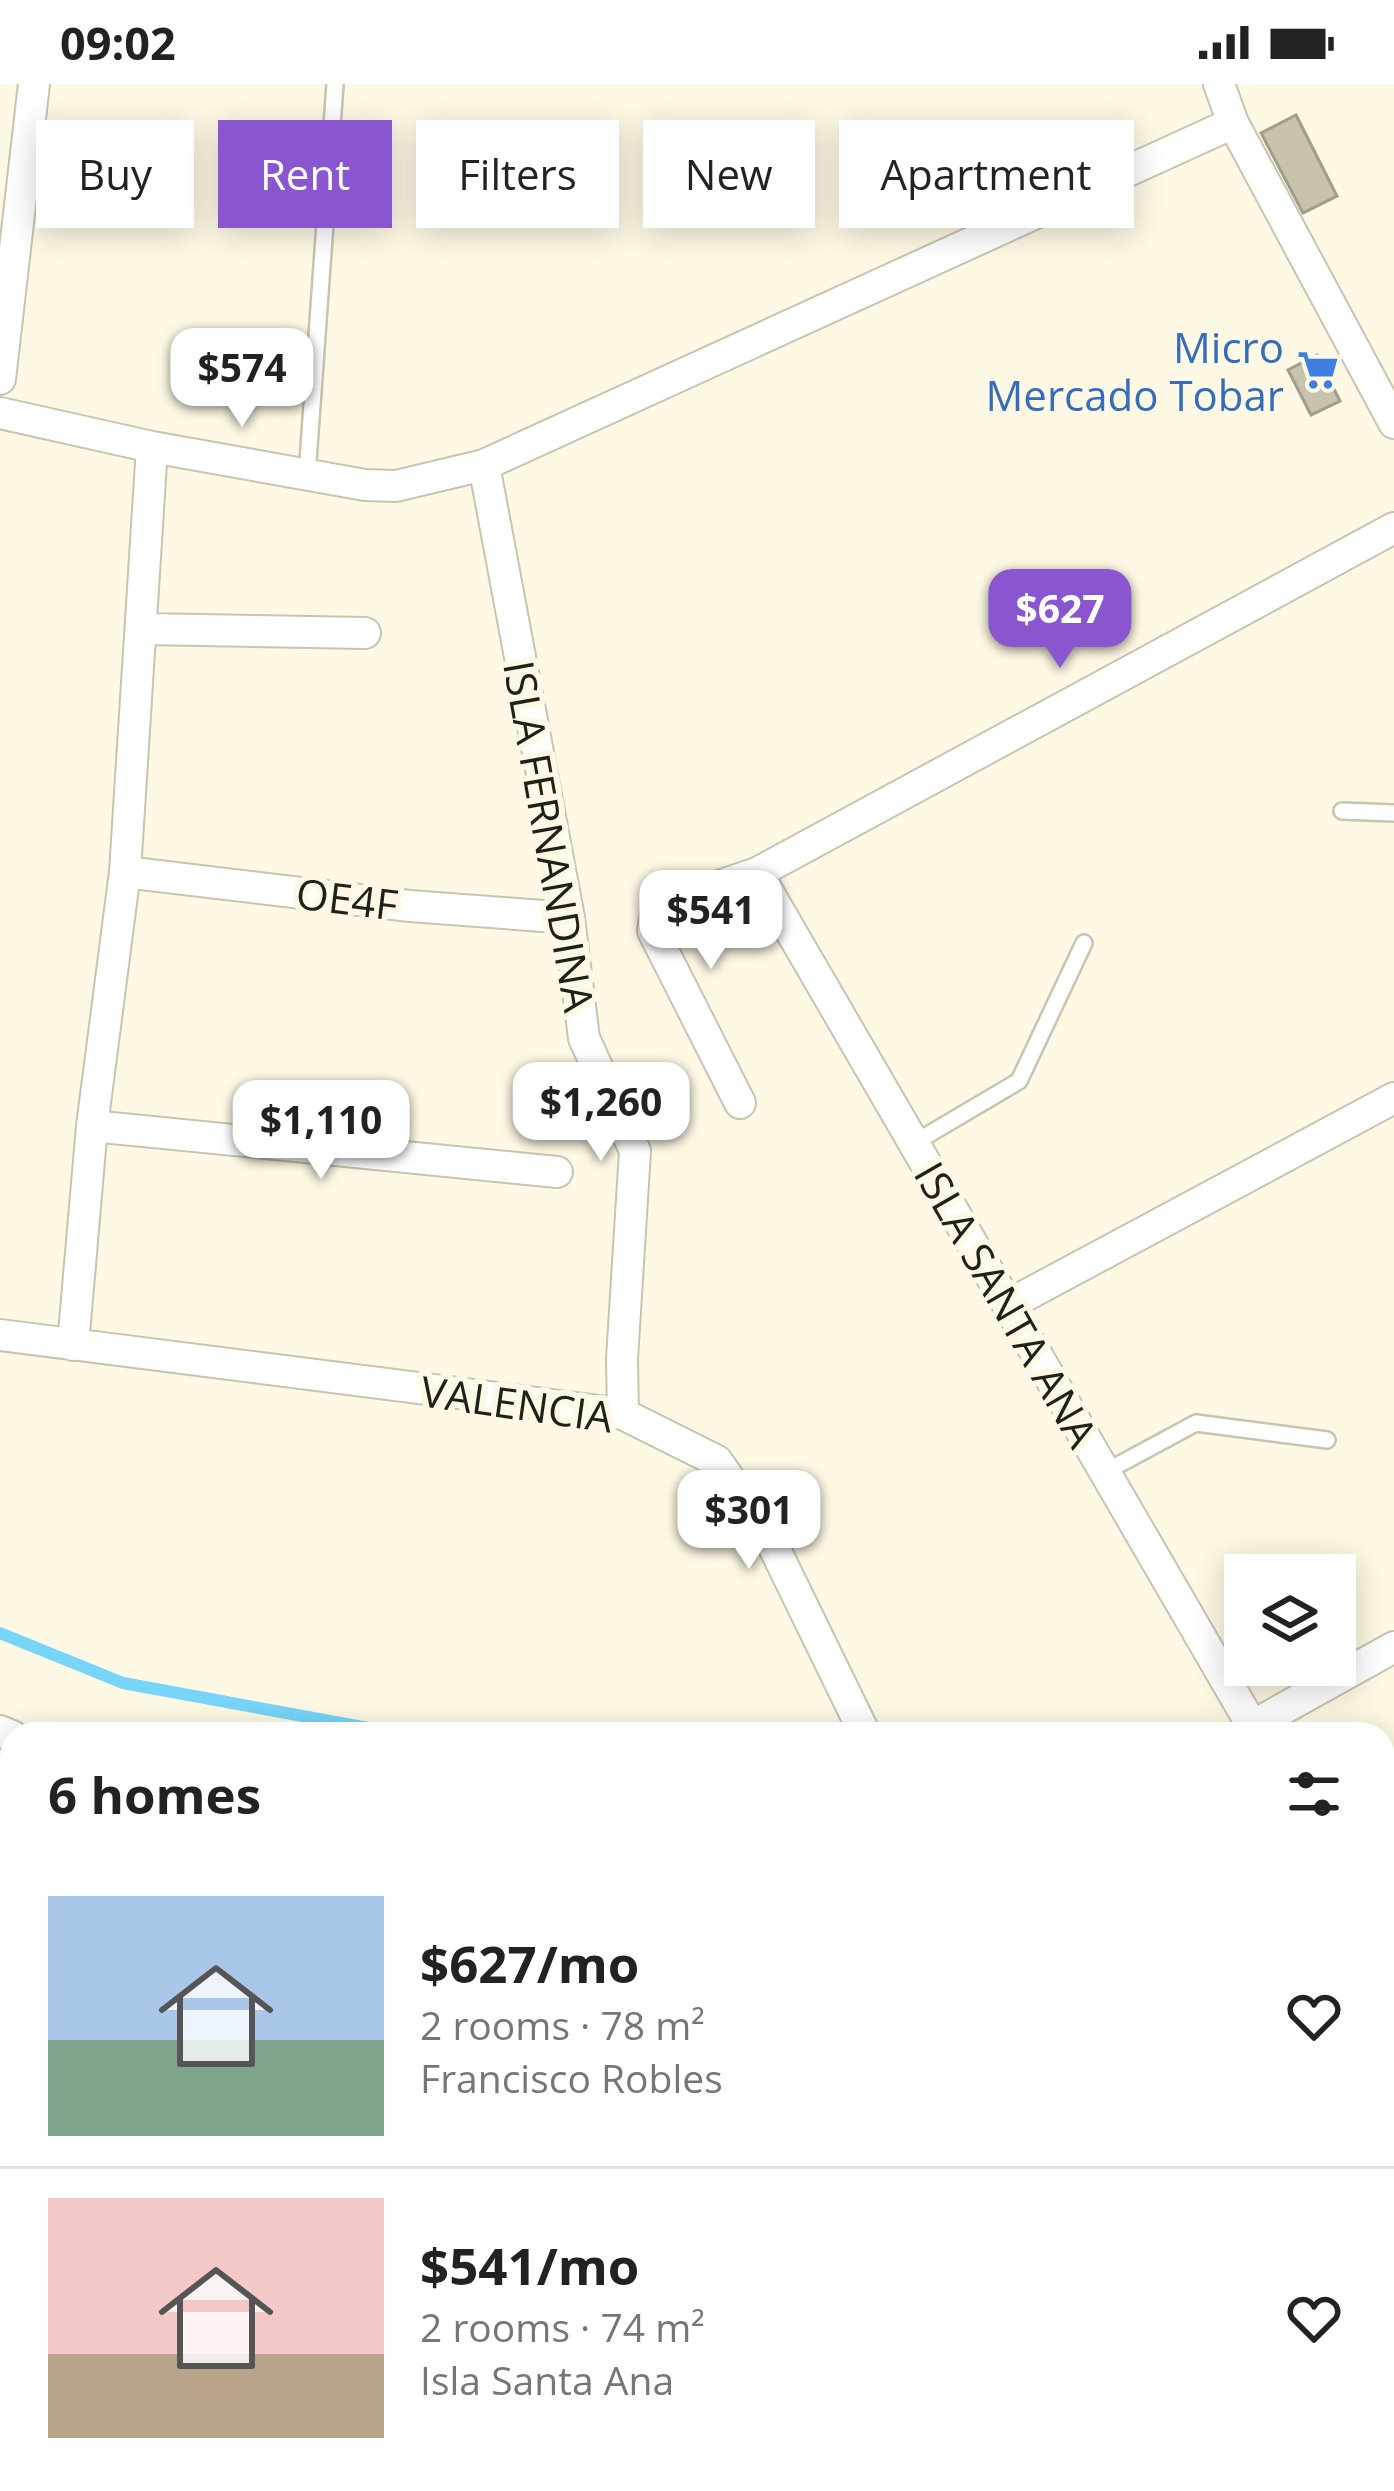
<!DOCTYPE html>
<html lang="en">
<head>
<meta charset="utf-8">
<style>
	:root { --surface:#fff; --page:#f2f2f2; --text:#222; --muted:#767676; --line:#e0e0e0; --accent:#8a56cf }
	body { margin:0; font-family:"Open Sans",sans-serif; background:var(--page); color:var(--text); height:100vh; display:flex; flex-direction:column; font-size:45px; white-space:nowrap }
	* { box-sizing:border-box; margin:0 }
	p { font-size:39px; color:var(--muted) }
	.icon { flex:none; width:66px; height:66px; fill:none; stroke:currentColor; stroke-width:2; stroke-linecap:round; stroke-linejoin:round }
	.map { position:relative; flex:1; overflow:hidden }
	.details { position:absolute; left:0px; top:1638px; width:1395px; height:771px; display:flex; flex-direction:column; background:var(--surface); border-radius:36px 36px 0 0; box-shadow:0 6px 30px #0003 }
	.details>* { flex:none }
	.hud { position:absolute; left:36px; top:36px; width:1323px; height:108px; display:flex; gap:24px }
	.tools { position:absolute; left:1224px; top:1470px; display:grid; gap:24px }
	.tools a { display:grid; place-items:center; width:132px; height:132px; border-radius:0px; background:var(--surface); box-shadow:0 6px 30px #0003; font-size:60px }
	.price { position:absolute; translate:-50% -102px; padding:0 27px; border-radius:24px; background:#fff; color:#222; font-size:39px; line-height:78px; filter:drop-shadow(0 3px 6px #0008) }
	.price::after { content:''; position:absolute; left:50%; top:72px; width:36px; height:27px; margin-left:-18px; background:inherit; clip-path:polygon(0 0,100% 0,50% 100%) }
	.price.active { background:var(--accent); color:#fff }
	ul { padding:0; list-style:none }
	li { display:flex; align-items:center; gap:36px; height:300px; padding:0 48px }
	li+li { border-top:3px solid var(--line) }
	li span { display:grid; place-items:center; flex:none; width:336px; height:240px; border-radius:0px; color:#555 }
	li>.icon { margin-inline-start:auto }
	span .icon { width:144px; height:144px; fill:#fffc; stroke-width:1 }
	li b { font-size:51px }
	h2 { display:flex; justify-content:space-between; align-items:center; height:144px; padding:0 48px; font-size:51px }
	.chip { padding:0 42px; border-radius:0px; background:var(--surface); box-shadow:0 6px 30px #0003; font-size:42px; line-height:108px }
	.chip.active { background:var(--accent); color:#fff }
	.status { display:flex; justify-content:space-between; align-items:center; height:84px; padding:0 60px; background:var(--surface); direction:ltr }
	.status svg { height:33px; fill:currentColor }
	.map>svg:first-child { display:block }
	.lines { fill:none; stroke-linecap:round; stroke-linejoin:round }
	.stream { stroke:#76d5f9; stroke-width:12 }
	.building { fill:#c8c3ae; stroke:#a19d89; stroke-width:3 }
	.lane-casing { stroke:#c9c4b0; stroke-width:20 }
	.street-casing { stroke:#c9c4b0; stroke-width:34 }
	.lane { stroke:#fff; stroke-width:15 }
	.street { stroke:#fff; stroke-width:30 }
	.labels { text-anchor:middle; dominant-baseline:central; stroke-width:12; stroke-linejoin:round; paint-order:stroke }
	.shop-label { font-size:42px; fill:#366cbe; stroke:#fef9e4; text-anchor:end }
	.street-label { font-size:42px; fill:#211f18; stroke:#fef9e4 }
</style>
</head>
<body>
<div class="status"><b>09:02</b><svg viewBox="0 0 49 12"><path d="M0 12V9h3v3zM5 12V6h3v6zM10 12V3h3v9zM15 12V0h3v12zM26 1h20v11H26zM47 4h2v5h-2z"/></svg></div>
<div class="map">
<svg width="1394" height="2407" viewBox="0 0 1394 2407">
	<rect width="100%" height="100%" fill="#fef9e4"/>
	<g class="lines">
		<path class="stream" d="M0,1549l123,50 278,51
			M1117,2397l5,10"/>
	</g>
	<path class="building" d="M1296,31l41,81 -34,17 -42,-80z
		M1317,271l23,46 -29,14 -23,-45z"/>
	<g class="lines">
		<g class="lane-casing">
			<path id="lane" d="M307,391l28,-391
				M1342,727l52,2
				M914,1059l105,-62 65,-138
				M1105,1388l91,-49 131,17"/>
		</g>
		<g class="street-casing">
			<path id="street" d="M1219,0l14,39 161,300
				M0,295l34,-295
				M0,329l152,34 213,38 31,1 88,-21 749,-342
				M484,381l85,453 15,120 51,113 -13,208 1,55
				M143,545l222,4
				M125,788l285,34 159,12
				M757,789l500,861
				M740,1019l-87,-172 4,-24 100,-34 637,-345
				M92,1042l465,46
				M1008,1221l386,-207
				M0,1251l623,79 94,47 50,72 98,201
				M73,1261l19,-219 33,-254 27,-425
				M1252,1642l142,-79
				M0,1647l12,5
				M1383,1888l11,20
				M0,2104l12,2
				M1383,2300l11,21
				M926,2397l5,10"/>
		</g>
		<use href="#lane" class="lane"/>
		<use href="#street" class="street"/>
	</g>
	<defs>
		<g id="supermarket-bare" transform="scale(3.24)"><path d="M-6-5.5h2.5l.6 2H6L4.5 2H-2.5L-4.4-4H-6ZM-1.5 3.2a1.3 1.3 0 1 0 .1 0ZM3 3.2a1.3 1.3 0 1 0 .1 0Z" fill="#3f7fe0" stroke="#fef9e4" stroke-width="2.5" paint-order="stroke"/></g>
	</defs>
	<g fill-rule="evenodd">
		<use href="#supermarket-bare" x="1318" y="286"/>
	</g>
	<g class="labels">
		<g class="shop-label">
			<text x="1284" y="262">Micro<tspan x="1284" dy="48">Mercado Tobar</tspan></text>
		</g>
		<g class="street-label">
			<text transform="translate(550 752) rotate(80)">ISLA FERNANDINA</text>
			<text transform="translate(347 814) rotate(7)">OE4F</text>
			<text transform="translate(1007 1220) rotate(60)">ISLA SANTA ANA</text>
			<text transform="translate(517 1319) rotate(8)">VALENCIA</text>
		</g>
	</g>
</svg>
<div class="tools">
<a><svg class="icon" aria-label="layers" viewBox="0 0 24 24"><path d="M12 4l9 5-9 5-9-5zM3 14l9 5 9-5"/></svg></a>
</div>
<b class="price" style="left:242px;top:346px">$574</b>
<b class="price active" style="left:1060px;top:587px">$627</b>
<b class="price" style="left:711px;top:888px">$541</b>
<b class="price" style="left:601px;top:1080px">$1,260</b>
<b class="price" style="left:321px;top:1098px">$1,110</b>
<b class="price" style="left:749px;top:1488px">$301</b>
<div class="hud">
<a class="chip">Buy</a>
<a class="chip active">Rent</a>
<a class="chip">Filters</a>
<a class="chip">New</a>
<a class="chip">Apartment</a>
</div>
<section class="details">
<h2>6 homes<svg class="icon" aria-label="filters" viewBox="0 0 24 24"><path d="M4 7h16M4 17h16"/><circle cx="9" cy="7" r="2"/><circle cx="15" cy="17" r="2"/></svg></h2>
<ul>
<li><span style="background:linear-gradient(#a9c7e8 60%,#7fa58c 0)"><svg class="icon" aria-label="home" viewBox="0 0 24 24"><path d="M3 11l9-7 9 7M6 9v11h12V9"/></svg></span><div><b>$627/mo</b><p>2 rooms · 78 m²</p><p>Francisco Robles</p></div><svg class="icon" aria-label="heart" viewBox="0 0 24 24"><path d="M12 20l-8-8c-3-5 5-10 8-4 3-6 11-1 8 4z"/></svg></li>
<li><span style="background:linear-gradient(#f6c9c9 65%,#b9a48a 0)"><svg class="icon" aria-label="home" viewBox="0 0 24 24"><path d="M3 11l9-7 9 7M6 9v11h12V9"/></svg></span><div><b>$541/mo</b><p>2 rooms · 74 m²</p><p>Isla Santa Ana</p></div><svg class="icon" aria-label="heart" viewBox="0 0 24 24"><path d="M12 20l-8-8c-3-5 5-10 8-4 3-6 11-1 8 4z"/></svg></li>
</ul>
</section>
</div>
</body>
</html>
